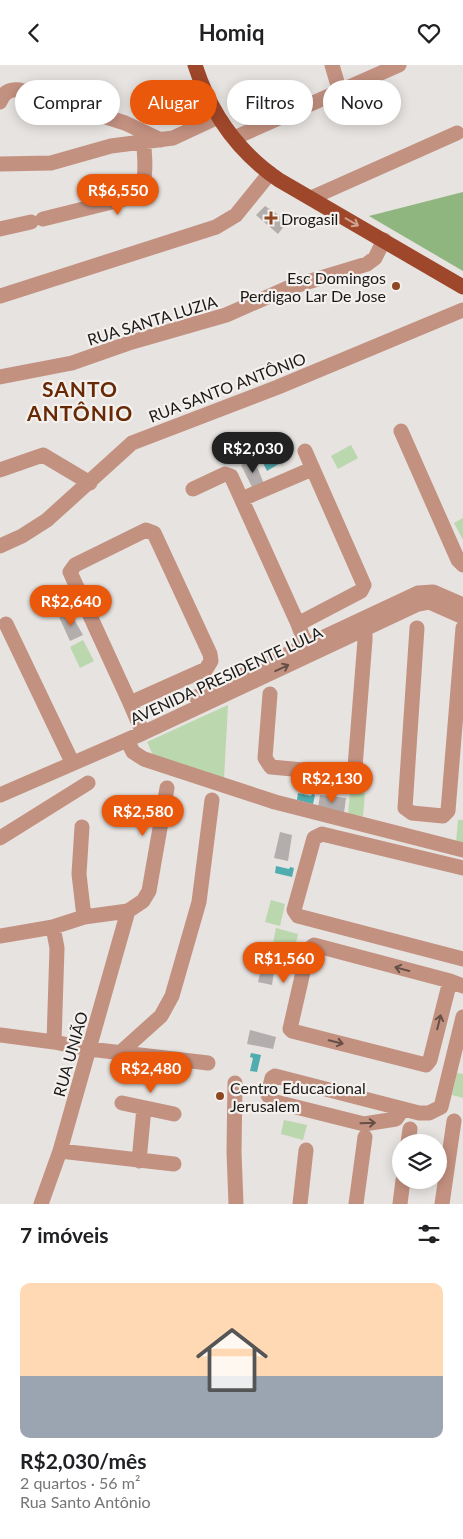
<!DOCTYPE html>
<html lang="pt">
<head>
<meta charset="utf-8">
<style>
	:root { --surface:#fff; --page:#f2f2f2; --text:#202124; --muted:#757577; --line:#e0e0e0; --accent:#ea580c }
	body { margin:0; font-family:Lato,sans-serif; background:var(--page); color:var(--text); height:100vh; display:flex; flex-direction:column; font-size:19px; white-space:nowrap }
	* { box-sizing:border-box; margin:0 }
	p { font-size:16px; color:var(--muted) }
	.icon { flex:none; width:28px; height:28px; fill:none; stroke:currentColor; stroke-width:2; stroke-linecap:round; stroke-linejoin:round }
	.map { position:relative; height:1139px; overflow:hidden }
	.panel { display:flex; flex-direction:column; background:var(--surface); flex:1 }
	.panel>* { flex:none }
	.top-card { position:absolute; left:15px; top:15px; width:434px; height:45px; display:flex; gap:10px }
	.controls { position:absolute; left:392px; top:1069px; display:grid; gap:10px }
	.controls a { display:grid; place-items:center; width:55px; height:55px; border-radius:50%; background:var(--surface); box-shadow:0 2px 12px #0003; font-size:25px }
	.price { position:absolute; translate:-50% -42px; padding:0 11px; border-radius:18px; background:var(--accent); color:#fff; font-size:16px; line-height:32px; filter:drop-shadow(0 1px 2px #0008) }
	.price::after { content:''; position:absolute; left:50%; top:30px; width:15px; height:11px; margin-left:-8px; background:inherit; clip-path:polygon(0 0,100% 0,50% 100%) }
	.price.selected { background:#222; color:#fff }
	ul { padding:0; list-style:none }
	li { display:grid; align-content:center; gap:10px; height:265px; padding:0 20px }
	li+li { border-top:1px solid var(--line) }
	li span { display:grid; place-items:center; height:155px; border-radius:10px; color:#555 }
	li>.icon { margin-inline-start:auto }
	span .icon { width:90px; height:90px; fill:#fffc; stroke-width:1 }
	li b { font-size:21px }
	h2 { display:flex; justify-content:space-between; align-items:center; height:60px; padding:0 20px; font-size:21px }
	.chip { padding:0 18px; border-radius:22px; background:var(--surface); box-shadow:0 2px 12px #0003; font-size:18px; line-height:45px }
	.chip.selected { background:var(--accent); color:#fff }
	header { display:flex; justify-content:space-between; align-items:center; height:65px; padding:0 20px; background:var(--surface); font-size:22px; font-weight:700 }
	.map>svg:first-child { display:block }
	.green { fill:#bad7ae }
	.forest { fill:#90b67f }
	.water { fill:#50acae }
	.building { fill:#b3aead }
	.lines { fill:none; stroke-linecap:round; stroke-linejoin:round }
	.minor { stroke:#c39180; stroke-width:15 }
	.major { stroke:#9f472a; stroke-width:15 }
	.oneway { stroke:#cea495 }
	.oneway2 { stroke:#664f47 }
	.poi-dot { fill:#8e4723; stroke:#f4f0ed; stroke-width:2 }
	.labels { text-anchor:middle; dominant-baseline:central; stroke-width:4.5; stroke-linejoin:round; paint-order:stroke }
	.poi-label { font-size:16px; fill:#1a1918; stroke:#f4f0ed; text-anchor:start }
	.street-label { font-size:16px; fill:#1a1918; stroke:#f4f0ed }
	.district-label { font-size:21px; font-weight:bold; letter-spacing:1px; fill:#672904; stroke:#f4f0ed }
</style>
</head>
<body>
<header><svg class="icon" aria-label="back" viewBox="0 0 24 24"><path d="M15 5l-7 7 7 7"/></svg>Homiq<svg class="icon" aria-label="heart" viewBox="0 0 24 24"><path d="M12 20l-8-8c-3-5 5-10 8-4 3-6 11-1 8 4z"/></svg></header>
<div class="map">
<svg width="463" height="1139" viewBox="0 0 463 1139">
	<rect width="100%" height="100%" fill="#e6e3e0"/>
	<path class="green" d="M351,380l7,13 -20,11 -7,-13z
		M463,453v22l-9,-17z
		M83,575l11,21 -14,7 -10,-21z
		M228,640l-4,74 -71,-24 -6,-13z
		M350,727l15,1 -2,23 -15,-1z
		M458,755h5v23h-7z
		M271,835l14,4 -5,22 -15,-4z
		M276,863l22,6 -3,14 -22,-5z
		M457,1008l6,1v24l-11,-3z
		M284,1055l23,5 -4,15 -22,-6z"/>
	<path class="forest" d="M463,127v79l-94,-55z"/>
	<path class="water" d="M276,391l6,6 -15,9 -4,-8z
		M55,528l1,2 4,-2 6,14 -7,4 -8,-16z
		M298,728l13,3 1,-2 3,1 -2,9 -16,-4z
		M276,801l13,3 1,-2 4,1 -2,9 -17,-4z
		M280,885l9,2 -4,17 -7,-1 3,-13 -2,-1z
		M251,988l10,2 -4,17 -7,-1 3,-13 -3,-1z"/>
	<path class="building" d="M265,141l23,15 -10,13 -22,-19z
		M254,394l10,25 -11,5 -12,-24z
		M70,547l13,23 -13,6 -11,-24z
		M320,730l26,3 -2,15 -26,-5z
		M280,767l12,3 -4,26 -14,-3z
		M264,891l12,2 -4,27 -14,-3z
		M250,965l26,7 -3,12 -26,-5z"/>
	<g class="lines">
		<path class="minor" d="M332,0l8,27
			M0,37c7,-21 28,-10 43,-5
			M59,37l66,21 36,17
			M234,73l165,-73
			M0,99l51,-1 60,-17 62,-8 45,-21
			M311,133l146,-65
			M43,154l85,-21c23,-14 16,-32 16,-56
			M0,164l31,-7
			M0,231l216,-69 20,-12 34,-42
			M0,312l72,-14 60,-21 94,-27 62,-27 79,-24 8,-6 9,-18
			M401,366l57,129 5,5
			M0,405l43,-15 47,28
			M193,424l32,-15 6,2 67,148 11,29
			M242,434l70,-30
			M146,465l8,3 56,121 1,7 -5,8 -76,34 -60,-131 5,-7z
			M0,481l22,-10 25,-16 85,-77 146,-56 185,-77
			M6,559l66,138
			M298,559l63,-33 3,-6 -59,-134
			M417,563l-12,180 7,5 31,3 5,-5 15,-183
			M270,629l-5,64 6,9 76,7 8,-7 10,-127v-10l-4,-8
			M196,632l222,-104 15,-1 30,13
			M130,638l13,30
			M127,675l6,12 11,7 131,43 188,48
			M0,730l143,-62 275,-129 11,-2 34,15
			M82,762l-3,47 5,43
			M0,773l88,-55
			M463,803l-141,-34 -8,4 -20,72 4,6 165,43
			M53,862l4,21 -3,94
			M0,871l53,-9 31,-10 44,-6 15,-10 6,-10 18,-103
			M450,916l-20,79 -4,5 -134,-34 -2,-2 18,-79 6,-5 136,36 13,5
			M0,970l54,7 35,7 119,14
			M121,987l40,-36 11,-20 27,-94 13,-102
			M235,1018l-1,69 2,52
			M122,1038l52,11
			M403,1044l-7,10 -32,5 -92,-23 -4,-6 4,-17 3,-2 144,37h10l12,-6 22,-90
			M408,1078l2,-14
			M60,1086l114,13
			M139,1096l5,-53
			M41,1139l19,-53 68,-240
			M300,1139l6,-54
			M356,1139l9,-67
			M400,1139l3,-24
			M442,1139l12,-83"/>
		<path class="major" d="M195,0c15,47 43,87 84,115l184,107"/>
	</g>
	<defs><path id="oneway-shaft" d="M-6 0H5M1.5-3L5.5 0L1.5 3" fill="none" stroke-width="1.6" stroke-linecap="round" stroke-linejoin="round" transform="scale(1.25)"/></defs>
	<use class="oneway" href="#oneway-shaft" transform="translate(352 157) rotate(30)"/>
	<g class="oneway2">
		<use href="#oneway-shaft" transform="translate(282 603) rotate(-25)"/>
		<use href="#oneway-shaft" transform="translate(402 904) rotate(-165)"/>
		<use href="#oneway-shaft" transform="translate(439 957) rotate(-76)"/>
		<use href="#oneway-shaft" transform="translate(336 977) rotate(14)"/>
		<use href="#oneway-shaft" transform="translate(368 1058) rotate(-2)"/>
	</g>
	<g class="poi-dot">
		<path d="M268.5 145.5h5v5h5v5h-5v5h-5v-5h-5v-5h5z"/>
		<circle cx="396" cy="221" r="5"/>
		<circle cx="220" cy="1031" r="5"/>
	</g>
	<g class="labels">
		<g class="poi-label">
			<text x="281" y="153">Drogasil</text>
			<text x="386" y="212" text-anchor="end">Esc Domingos<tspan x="386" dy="18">Perdigao Lar De Jose</tspan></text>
			<text x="230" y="1022">Centro Educacional<tspan x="230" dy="18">Jerusalem</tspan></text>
		</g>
		<g class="street-label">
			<text transform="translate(152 255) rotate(-17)">RUA SANTA LUZIA</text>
			<text transform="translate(227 322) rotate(-21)">RUA SANTO ANTÔNIO</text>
			<text transform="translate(226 610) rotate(-25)">AVENIDA PRESIDENTE LULA</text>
			<text transform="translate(70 989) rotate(-74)">RUA UNIÃO</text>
		</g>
		<g class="district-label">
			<text x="80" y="323">SANTO<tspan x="80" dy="24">ANTÔNIO</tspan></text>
		</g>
	</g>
</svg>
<div class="controls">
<a><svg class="icon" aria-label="layers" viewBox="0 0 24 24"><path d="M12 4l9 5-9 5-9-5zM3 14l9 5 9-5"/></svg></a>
</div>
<b class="price" style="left:118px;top:151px">R$6,550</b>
<b class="price selected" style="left:253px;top:409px">R$2,030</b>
<b class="price" style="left:71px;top:562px">R$2,640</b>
<b class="price" style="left:332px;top:739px">R$2,130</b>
<b class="price" style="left:143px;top:772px">R$2,580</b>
<b class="price" style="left:284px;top:919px">R$1,560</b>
<b class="price" style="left:151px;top:1029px">R$2,480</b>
<div class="top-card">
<a class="chip">Comprar</a>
<a class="chip selected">Alugar</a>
<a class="chip">Filtros</a>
<a class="chip">Novo</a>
</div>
</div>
<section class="panel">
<h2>7 imóveis<svg class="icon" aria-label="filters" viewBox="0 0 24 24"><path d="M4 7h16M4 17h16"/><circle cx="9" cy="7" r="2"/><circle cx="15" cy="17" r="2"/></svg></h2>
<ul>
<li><span style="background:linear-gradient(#ffd9b3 60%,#9aa5b1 0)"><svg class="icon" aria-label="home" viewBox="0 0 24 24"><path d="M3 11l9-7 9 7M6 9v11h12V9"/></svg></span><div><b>R$2,030/mês</b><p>2 quartos · 56 m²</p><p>Rua Santo Antônio</p></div></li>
</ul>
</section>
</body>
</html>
